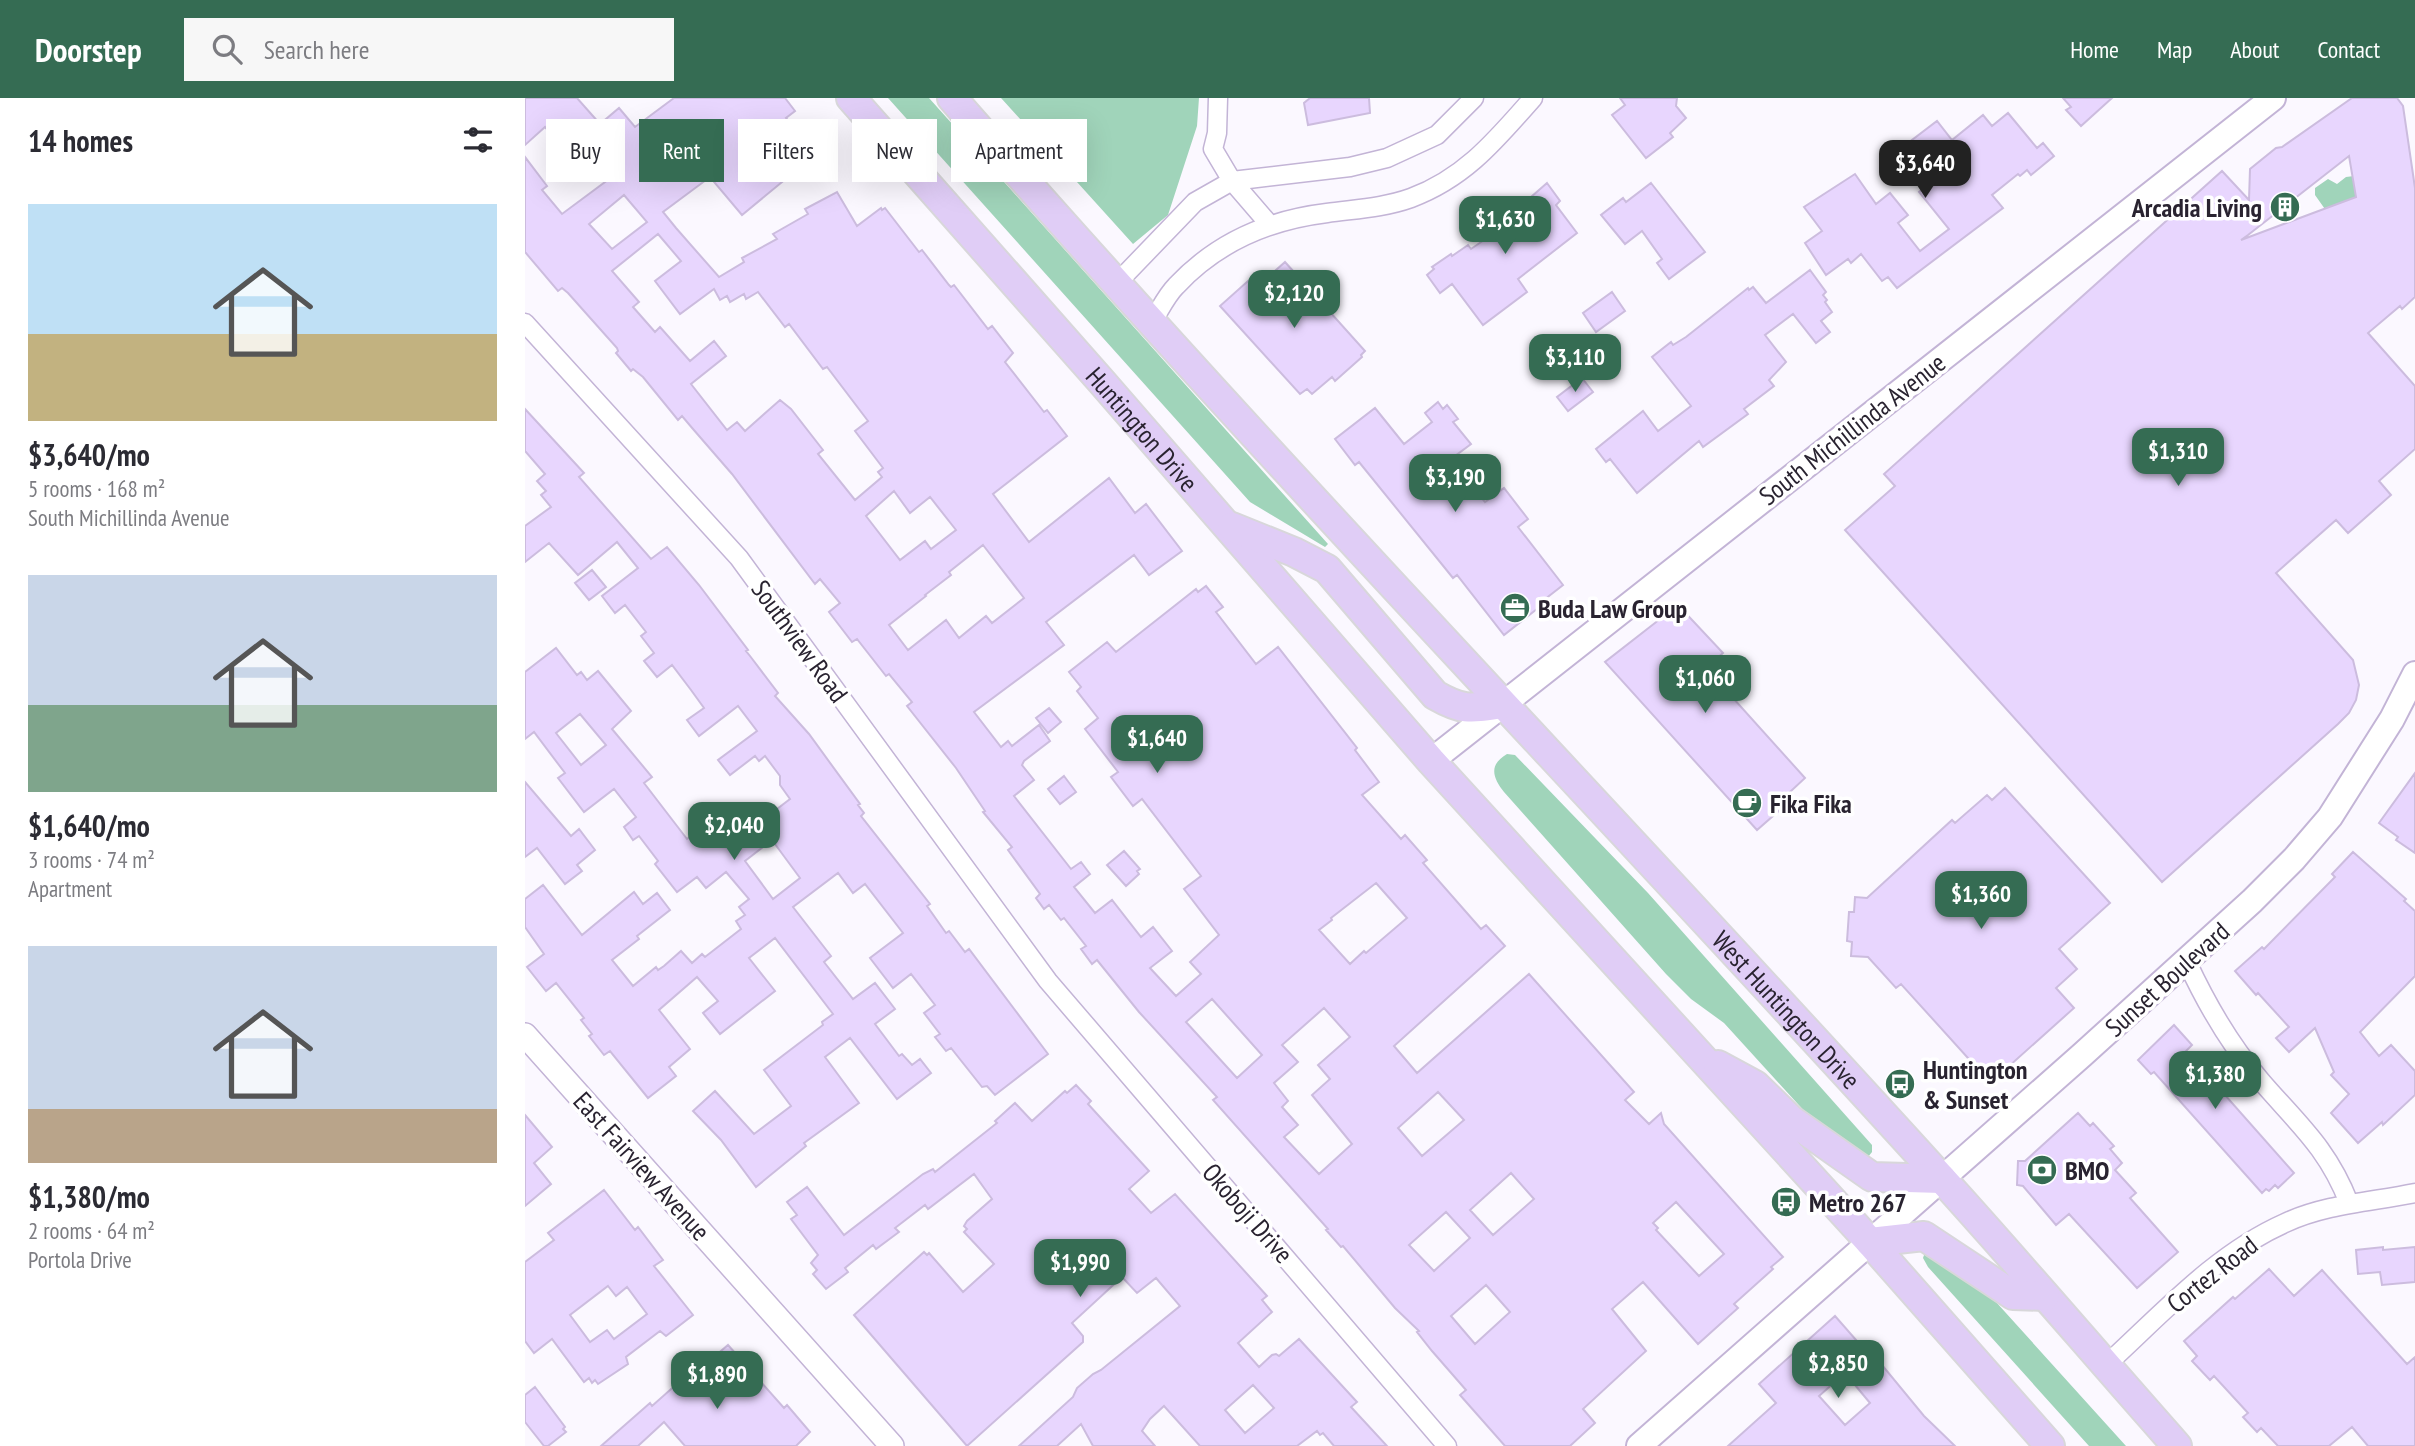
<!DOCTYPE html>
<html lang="en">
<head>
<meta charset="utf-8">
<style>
	:root { --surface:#fff; --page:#f7f7f7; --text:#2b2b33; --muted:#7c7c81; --accent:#356c53 }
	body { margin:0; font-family:"PT Sans Narrow",sans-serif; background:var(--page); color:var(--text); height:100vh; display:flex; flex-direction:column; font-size:26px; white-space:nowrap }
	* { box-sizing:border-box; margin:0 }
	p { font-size:23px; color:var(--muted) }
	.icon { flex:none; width:38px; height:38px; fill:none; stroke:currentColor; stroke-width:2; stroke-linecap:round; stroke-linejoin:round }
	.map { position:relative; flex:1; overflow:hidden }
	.panel { display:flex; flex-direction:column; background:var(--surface); width:525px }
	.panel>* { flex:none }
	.banner { position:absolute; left:21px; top:21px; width:665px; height:63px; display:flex; gap:14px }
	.price { position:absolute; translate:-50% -60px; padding:0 16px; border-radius:14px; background:var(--accent); color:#fff; font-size:23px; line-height:46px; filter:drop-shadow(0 2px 4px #0008) }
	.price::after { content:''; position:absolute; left:50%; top:42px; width:21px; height:16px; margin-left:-10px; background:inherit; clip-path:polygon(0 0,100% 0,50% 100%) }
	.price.on { background:#222; color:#fff }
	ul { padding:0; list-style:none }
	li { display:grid; align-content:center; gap:14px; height:371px; padding:0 28px }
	li span { display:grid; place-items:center; height:217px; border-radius:0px; color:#555 }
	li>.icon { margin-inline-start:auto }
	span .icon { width:126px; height:126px; fill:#fffc; stroke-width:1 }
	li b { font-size:30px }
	h2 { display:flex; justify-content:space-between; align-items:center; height:84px; padding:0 28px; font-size:30px }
	.pill { padding:0 24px; border-radius:0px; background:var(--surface); box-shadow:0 7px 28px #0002; font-size:24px; line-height:63px }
	.pill.on { background:var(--accent); color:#fff }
	header { display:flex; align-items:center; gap:42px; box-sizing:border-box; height:98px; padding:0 35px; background:var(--accent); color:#fff }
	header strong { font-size:33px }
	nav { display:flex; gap:38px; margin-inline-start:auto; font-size:24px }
	.search { width:490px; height:63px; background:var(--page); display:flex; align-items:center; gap:18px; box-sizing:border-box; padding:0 24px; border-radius:0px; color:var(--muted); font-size:26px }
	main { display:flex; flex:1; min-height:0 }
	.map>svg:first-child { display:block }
	.green { fill:#a0d4ba }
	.building { fill:#e8d6fe; stroke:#ccbcde; stroke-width:2; fill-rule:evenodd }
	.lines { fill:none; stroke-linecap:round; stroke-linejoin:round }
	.minor-casing { stroke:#c3b4d6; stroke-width:21 }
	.tertiary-casing { stroke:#c3b4d6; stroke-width:26 }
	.secondary-casing { stroke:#c3b4d6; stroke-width:28 }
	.primary-casing { stroke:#d8d7da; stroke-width:32 }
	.minor { stroke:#fff; stroke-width:18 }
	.tertiary { stroke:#fff; stroke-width:23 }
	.secondary { stroke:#fff; stroke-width:24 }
	.primary { stroke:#e0cdf6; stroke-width:28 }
	.labels { text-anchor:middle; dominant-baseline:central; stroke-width:7; stroke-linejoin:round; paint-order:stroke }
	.poi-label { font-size:26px; font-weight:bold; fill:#292330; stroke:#fff; text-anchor:start }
	.street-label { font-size:26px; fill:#292330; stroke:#fff }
</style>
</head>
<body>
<header>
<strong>Doorstep</strong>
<div class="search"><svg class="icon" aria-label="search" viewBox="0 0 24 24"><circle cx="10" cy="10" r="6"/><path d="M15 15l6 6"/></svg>Search here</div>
<nav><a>Home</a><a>Map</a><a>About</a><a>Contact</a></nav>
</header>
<main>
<section class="panel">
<h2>14 homes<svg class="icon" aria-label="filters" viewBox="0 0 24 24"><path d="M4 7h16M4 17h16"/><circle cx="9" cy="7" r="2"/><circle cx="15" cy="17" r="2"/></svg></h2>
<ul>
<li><span style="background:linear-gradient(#bfe0f5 60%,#c2b280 0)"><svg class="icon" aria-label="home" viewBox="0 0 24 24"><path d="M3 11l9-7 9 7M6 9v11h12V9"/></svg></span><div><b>$3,640/mo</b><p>5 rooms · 168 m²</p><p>South Michillinda Avenue</p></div></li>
<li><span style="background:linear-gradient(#c9d6e8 60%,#7fa58c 0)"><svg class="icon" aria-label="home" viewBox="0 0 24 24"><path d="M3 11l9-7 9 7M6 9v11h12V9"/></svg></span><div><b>$1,640/mo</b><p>3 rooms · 74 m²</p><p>Apartment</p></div></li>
<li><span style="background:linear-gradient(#c9d6e8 75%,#b9a48a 0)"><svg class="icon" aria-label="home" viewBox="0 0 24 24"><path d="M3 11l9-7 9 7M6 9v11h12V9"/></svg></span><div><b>$1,380/mo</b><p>2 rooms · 64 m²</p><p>Portola Drive</p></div></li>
</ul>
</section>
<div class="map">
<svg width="1890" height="1348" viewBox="0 0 1890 1348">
	<rect width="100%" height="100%" fill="#fbf8ff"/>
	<path class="green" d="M363,0h41l399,446 -3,3 -75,-45z
		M476,0h198l-2,28 -29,89 -35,29z
		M1829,78l3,11 -2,1 3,21h2l1,12 4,3 2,22 5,15 -7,6 -6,-10 -11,-12h-3l-3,-8 2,-1 -29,-41v-7l13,-9 9,5 9,-7z
		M982,656l8,1 133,138 224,252v7l-4,5 -40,-20 -104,-114 -33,-24 -25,-25 -162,-182c-11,-14 -16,-27 3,-38z
		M1400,1154l52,29 149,165h-37l-161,-179 -5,-9z"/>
	<path class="building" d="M0,0h52l23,26 19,-16 16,19 39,-29h111l10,13 -9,7 30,36 -74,61 -32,-38 -47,35 13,16 43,49 25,-15 -2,-4 35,-19 -4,-5 35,-20 -3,-5 32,-17 20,34 24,-18 1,2 3,-2 34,44 3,-2 27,35 2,2 3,-2 34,44 4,-3 21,27 -8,9 39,50 3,-2 20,26 -74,58 36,48 80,-64 26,35 11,-9 36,47 -33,24 -15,-20 -88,67 18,23 -90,67 27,35 7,-6 4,5 27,-21 11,16 -26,20 -2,4 12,15 -20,16 57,73 10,-7 9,12 -16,13 21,26 17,-13 29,37 12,-10 19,24 -22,17 26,28 25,-22 -11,-12 29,-27 -35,-46 17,-13 -59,-77 -9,7 -22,-29 7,-5 -33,-43 13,-11 -21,-27 4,-4 -12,-15 38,-30 9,10 80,-63 2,3 8,-6 17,21 -7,5 40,52 22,-17 79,101 -2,2 24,32 -17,13 39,44 4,-4 22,25 -4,3 58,66 5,-4 19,21 -111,100 23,27 112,-99 105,118 -9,8 24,24 12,-11 3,11 119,133 -12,10 2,2 -39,35 4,4 -40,36 -55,-62 -31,27 34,42 -63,58 12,14 -25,23h-65l-45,-51 6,-5 -34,-39 -15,-19 2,-1 -24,-23 -52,-62 -2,1 -15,-17 2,-1 -115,-129 4,-3 -78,-85 -42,-52 -5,4 -11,-15 5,-3 -22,-28 -3,2 -12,-15 -5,4 -8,-11 4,-4 -32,-44 4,-3 -29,-35 2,-1 -29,-43 -49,-62 5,-4 -23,-28 -3,2 -29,-37 -5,3 -23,-30 11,-9 -20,-24 -5,5 -83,-110 -39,-45 -11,-13 -4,4 -35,-43 -10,-8 -2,2 -15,-18 2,-2 -1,-3 -49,-55 -6,-5 -4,3 -33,-39v-95l22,29 -5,4 20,24 47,-35 -28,-33 -11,9 -25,-28 -20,18zM99,97l23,27 -35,27 -23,-25zM133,136l23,27 -26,20 25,33 34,-25 6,11 7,-4 3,6 14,-8 2,5 12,-7 27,35 4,-3 34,45 4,-2 41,54 -13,10 28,37 -5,4 4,5 -27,23 -37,-46 5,-4 -32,-41 -11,-9 -35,31 -8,-9 -10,8 -36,-46 35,-28 -12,-15 -24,20 -30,-34 -5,5 -22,-25 6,-5 -27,-31zM369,393l16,22 20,-16 26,33 -25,19 -6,-8 -25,19 -34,-44zM458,447l41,53 -32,25 -6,-7 -27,22 -13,-18 -38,30 -19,-25 37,-29 -1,-1 26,-20 -2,-3zM851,785l31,35 -41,35 -2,-2 -14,13 -31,-34 13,-10 -1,-2zM687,901l50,56 -25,23 -51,-56zM799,910l26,29 -32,28 12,14 -18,16 40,49 -33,30 -35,-37 14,-12 -16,-18 6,-6 -14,-18 24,-21 -16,-17zM913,994l26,28 -42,36 -24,-28zM986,1075l23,26 -41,36 -23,-25zM1151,1104l48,52 -25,22 -43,-46 2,-2 -5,-5zM921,1114l24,26 -36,33 -25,-26zM961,1187l24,27 -35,32 -24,-28z
		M785,0h59l1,15 -62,12 -4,-22z
		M1095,0h57l-1,8 10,12 -16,15 3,4 -27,21 -34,-43 13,-10z
		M1538,0h49l-31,28 -15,-16 5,-3z
		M1827,0h45l6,8 12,82v109l-13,12 -2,-3 -32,27 47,53v63l-36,32 12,14 -43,38 -12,-13 -60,53 77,87 6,25 -3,15 -7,13 -11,11 -176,158 -317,-352 50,-44 -11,-12 338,-303 27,29 1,-31 26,-21 6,-1zM1824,58l7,41 -115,43 7,-5z
		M1483,15l29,35 6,-5 11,13 -23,19 -4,-5 -7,6 -2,-2 -26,21 11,13 -106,80 -9,-11 -6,4 -21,-27 -10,9 -3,-4 -22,16 -21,-32 17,-12 -18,-24 51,-33 21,30 14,-11 18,22 -10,8 22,28 29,-22 -30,-37 20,-16 -27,-36 25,-19 15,19 31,-25 9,11z
		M1022,85l13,18 -4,4 21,28 -59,46 9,13 -44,33 -31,-41 -12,9 -13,-18 7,-6 -2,-2 19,-13 1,2 16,-11 3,4 29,-20v-5z
		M1126,85l54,69 -36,27 -12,-16 5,-4 -20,-28 -17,13 -24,-29 22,-17 3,4z
		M760,164l80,89 -4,4 1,2 -27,24 -3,-4 -20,17 -5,-5 -7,5 -80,-88 28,-25 3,5 4,-4 3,4z
		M1285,172l16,22 -3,3 4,5 -2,2 7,10 -11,9 9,11 -14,11 -23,-29 -28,21 21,27 -17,18 5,6 -30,23 4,5 -45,33 -4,-6 -62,52 -27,-34 -4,3 -10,-13 47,-38 15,20 33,-25 -39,-49 19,-15 2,3 13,-8 62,-49 1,2 4,-3 13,16z
		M1087,194l13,19 -29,21 -13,-19z
		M1057,280l11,14 -25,19 -11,-14z
		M913,304l5,7 4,-4 11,14 -5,3 18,22 -20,15 34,43 19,-14 24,31 -10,8 45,58 -23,18 2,2 -38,30 -47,-60 -4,3 -94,-116 -4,3 -20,-26 40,-31 29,36 28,-22 -7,-9z
		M0,311l59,64 -5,4 72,82 16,-12 32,38 49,65 -2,1 4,5 28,37 -3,3 34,38 51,70 -2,1 6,8 -3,3 69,88 -3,2 19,27 3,-2 16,21 4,-3 79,105 -53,41 -8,-9 -5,1 -31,-39 -5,3 -11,-14 5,-3 -16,-21 11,-8 -24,-31 -18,14 -23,-30 33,-25 -38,-49 -12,9 -15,-20 -45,34 38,49 -7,6 29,37 22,-16 20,26 -20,15 24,32 3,-2 10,11 8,-6 11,14 -34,26 -47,-61 -25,19 34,46 -55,40 2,3 -50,41 -35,-47 -28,-29 22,-20 39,43 37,-28 -27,-36 59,-45 -1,-3 11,-8 -58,-76 -26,20 26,33 -55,43 -17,-21 15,-12 -21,-24 -38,33 31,39 -21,18 7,9 -28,22 -38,-47 -6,4 -15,-19 3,-2 -11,-14 3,-2 -28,-35 -10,8 -19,-24 17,-13 -19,-27v-28l18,-14 39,50 52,-43 9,12 14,-11 13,17 -33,26 2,3 -27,21 21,26 23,-19 2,3 6,-4 17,-15 11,12 10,-9 3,3 36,-28 -5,-8 9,-6 -6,-8 10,-8 -23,-27 -20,16 -9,-11 -20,15 -22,-28 3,-3 -19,-25 -6,4 -9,-13 12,-10 -22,-28 -30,23 -26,-34 7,-5 -31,-41 -9,7v-67l31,-24 21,27 4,-3 6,8 11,-9 33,40 -19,18 40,48 -8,6 43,56 9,-6 1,2 13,-12 20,22 60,-46 -10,-14v-9l-15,-20 -6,5 -4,-5 -25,19 -12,-15 39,-29 -19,-25 -39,30 -12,-16 17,-12 -13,-18 -19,-25 -15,12 -13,-16 10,-8 -13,-17 5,-4 -21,-27 -10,8 -13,-17 36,-28 -21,-26 -39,33 -29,-32 -24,19v-36l26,-19 -10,-12 5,-4 -9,-10 8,-7 -20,-23zM55,616l26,31 -25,20 -25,-32zM247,742l28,38 -27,21 -28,-38z
		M67,472l14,17 -17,13 -14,-17z
		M1153,507l45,48 -17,15 99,110 -29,27 5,4 -24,21 -152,-168z
		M524,610l12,14 -13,11 -12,-15z
		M1890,675v80l-19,-13 2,-3 -19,-14z
		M539,678l12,16 -16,12 -12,-15z
		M0,684l46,54 8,-7 16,21 -18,15 5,6 -17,13 -28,-36 -12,9z
		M1480,690l105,115 -51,46 18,20 -21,19 18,20 -85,76 -14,-15 2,-1 -76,-84 -5,4 -28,-31 -17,-1 1,-14 -5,-1 2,-29h5l1,-15 12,1 85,-78 3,3 32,-28 5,5z
		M599,753l16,18 -3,2 2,3 -13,12 -19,-21z
		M1828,754l53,47 -2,2 11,10v65l-55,56 19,24 12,-11 24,26v24l-32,30 -1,-3 -24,21 -27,-30 18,-19 -18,-19 3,-3 -19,-44 -26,24 -13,-14 13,-11 -31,-34 -2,2 -21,-24 27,-24 2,2 71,-72 -3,-3z
		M1649,927l18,20 -6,6 108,122 -16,15 -3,-3 -6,6 -3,-2 -4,4 -108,-121 -3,2 -13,-14z
		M551,987l15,16 -3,3 61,67 -20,18 22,24 24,-19 92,102 -5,4 10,12 -34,31 21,24 13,-12 4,-1 3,2 20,-17 58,63 -6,5 36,39h-53l-11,-13 -3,2 -3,-4 -20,15h-97l-36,-40 -14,13 -8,12 13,15h-62l-12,-22 -24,22h-38l54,-49 4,-9 16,-14 8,-4 79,-64 -24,-28 -19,15 -15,-16 -50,46 11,13v6l-116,104 -113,-131 70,-63 3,3 2,-2 34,39 31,-28 -30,-32 3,-3 -3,-3 3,-5 25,-22 -18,-25 -46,35 -3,-4 -30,23 4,4 -23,17 -3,-4 -28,23 3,4 -22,17 -13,-15 4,-4 -6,-7 7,-8 -27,-36 6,-4 -10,-13 20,-15 37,48 79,-61 10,-5 2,3 62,-49 -2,-2 20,-18 17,18 33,-30 2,2zM728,1287l21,23 -29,25 -20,-23z
		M1553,1015l12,13 3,-3 21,23 -4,3 12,14 -7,7 21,23 -6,5 48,54 -41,36 -68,-74 -13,11 -33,-39 -6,-1 1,-24h7z
		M0,1017l27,32 -18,16 17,21 -26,22z
		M79,1092l31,40 3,-3 25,33 -9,6 39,49 -27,21 -6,-5 -34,26 2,7 -30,20 -3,-4 -3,3 -3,-5 -5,4 -32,-43 -18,14 -9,-12v-79l29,-22 -6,-7zM83,1188l8,10 11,-9 20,27 -33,25 -7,-9 -17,12 -20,-27z
		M1858,1149v3l32,-3v35l-33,3 -2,-13 -22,2 -2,-24z
		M1744,1171l25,27 28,-26 85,94 8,-7v89h-47l-16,-19 -23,19h-51l-17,-18 -4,4 -14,-15 5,-4 -11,-12 -23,-25 -4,4 -18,-19 5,-5 -13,-15 49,-44 2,2z
		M1310,1218l35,40 3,-2 51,62 31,30h-227l48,-43 -17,-19zM1320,1275l25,30 -25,22 -26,-29z
		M203,1247l56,63 3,-3 23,27 -14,14h-111l-21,-24 -26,24h-37l49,-43 2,3 45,-40 3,3z
		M10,1289l30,40 -2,2 3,3 -18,14h-4l-19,-24v-27z"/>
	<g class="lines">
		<g class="minor-casing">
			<path id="minor" d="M693,0l-1,35 -4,16 19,32 37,43
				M592,185l78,-81 37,-21 118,-14 37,-9 50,-23 37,-37
				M627,224c8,-12 14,-26 24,-36 40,-43 93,-66 151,-73 28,-4 56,-5 84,-15 54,-20 85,-58 122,-100
				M0,225l214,235 309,423 399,465
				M1662,864c19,41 44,84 74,119 37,43 66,66 88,122
				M1581,1267c56,-51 109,-111 179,-142 41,-19 86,-21 130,-30"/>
		</g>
		<g class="tertiary-casing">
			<path id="tertiary" d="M0,937l367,411"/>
		</g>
		<g class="secondary-casing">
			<path id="secondary" d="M906,663l842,-663
				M1114,1348l443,-391 170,-154 42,-42 36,-42 62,-98 23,-45"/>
		</g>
		<g class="primary-casing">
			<g id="primary">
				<path id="s1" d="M326,0l250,283 330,380 439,481 180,204"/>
				<path id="s2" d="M427,0c321,368 661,718 989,1080 80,88 157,179 236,268"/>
				<path d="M707,429l62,25 33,17 108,126c28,16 35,14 66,9"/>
				<path d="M1193,967l37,20 36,35 81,57 70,2"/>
				<path d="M1345,1144l54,-6 89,59 32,1"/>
			</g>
		</g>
		<use href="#minor" class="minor"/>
		<use href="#tertiary" class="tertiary"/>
		<use href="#secondary" class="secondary"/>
		<use href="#primary" class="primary"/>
	</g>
	<defs>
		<g id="building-disc" transform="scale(1.575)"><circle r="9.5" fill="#356c53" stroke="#fff"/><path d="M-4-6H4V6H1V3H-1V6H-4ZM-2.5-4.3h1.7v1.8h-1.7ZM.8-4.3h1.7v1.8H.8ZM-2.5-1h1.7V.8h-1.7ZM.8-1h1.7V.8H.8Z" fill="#fff"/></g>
		<g id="office-disc" transform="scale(1.575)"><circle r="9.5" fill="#356c53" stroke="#fff"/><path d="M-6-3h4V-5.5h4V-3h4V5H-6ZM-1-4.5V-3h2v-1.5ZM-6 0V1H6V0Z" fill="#fff"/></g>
		<g id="cafe-disc" transform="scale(1.575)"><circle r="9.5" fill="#356c53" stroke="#fff"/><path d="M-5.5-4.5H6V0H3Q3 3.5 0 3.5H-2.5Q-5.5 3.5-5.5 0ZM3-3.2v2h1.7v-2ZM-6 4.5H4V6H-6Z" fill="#fff"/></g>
		<g id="bus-disc" transform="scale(1.575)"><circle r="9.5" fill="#356c53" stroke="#fff"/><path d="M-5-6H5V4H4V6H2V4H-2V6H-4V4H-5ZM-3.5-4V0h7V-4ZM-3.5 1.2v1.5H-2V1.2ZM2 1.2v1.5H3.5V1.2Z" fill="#fff"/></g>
		<g id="bank-disc" transform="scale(1.575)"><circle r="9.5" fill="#356c53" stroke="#fff"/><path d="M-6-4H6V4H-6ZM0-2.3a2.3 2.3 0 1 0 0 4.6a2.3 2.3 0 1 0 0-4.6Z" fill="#fff"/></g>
	</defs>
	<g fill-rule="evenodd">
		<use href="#building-disc" x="1760" y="109"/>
		<use href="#office-disc" x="990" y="510"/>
		<use href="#cafe-disc" x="1222" y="705"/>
		<use href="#bus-disc" x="1375" y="986"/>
		<use href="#bank-disc" x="1517" y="1072"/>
		<use href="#bus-disc" x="1261" y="1104"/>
	</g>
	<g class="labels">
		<g class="poi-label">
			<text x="1737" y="109" text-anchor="end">Arcadia Living</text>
			<text x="1013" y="510">Buda Law Group</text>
			<text x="1245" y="705">Fika Fika</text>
			<text x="1398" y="971">Huntington<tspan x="1398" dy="30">&amp; Sunset</tspan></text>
			<text x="1540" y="1072">BMO</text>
			<text x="1284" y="1104">Metro 267</text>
		</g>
		<g class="street-label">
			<text stroke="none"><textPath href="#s1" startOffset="441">Huntington Drive</textPath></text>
			<text transform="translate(1327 331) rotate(-38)">South Michillinda Avenue</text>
			<text transform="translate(275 543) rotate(54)">Southview Road</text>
			<text transform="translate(1642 881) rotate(-42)">Sunset Boulevard</text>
			<text stroke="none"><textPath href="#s2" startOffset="1236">West Huntington Drive</textPath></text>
			<text transform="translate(117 1068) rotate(48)">East Fairview Avenue</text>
			<text transform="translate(723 1115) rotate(49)">Okoboji Drive</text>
			<text transform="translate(1687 1176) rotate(-38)">Cortez Road</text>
		</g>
	</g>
</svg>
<b class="price on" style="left:1400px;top:102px">$3,640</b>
<b class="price" style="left:980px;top:158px">$1,630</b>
<b class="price" style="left:769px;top:232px">$2,120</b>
<b class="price" style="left:1050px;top:296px">$3,110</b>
<b class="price" style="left:1653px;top:390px">$1,310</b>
<b class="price" style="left:930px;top:416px">$3,190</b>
<b class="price" style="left:1180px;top:617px">$1,060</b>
<b class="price" style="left:632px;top:677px">$1,640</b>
<b class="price" style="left:209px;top:764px">$2,040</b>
<b class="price" style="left:1456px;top:833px">$1,360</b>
<b class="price" style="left:1690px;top:1013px">$1,380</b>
<b class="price" style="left:555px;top:1201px">$1,990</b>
<b class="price" style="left:1313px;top:1302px">$2,850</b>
<b class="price" style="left:192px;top:1313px">$1,890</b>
<div class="banner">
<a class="pill">Buy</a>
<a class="pill on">Rent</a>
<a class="pill">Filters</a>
<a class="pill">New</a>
<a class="pill">Apartment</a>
</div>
</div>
</main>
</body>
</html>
